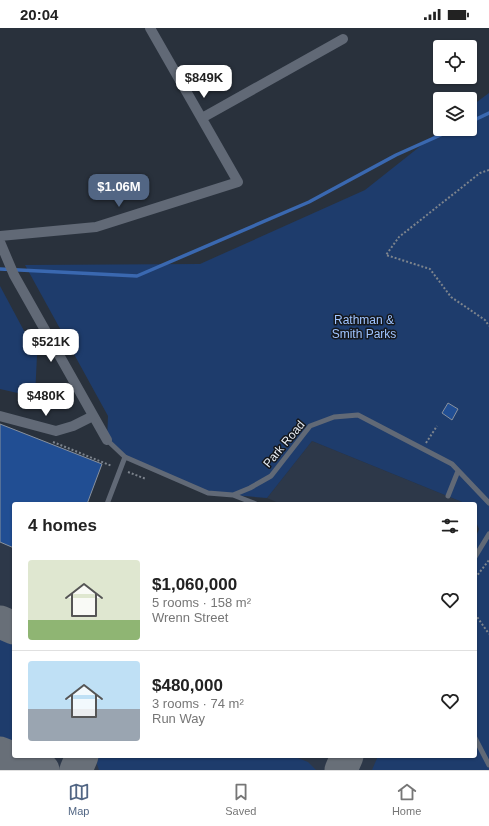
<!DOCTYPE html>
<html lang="en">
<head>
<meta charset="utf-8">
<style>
	:root { --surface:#fff; --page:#f6f6f6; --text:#222; --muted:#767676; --line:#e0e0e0; --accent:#526684 }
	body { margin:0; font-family:Helvetica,sans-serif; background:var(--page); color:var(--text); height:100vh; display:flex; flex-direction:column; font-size:15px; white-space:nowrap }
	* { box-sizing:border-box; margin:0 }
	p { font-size:13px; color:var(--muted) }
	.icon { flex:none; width:22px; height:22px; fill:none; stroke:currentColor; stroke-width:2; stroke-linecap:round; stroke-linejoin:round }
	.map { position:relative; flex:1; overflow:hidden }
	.details { position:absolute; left:12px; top:474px; width:465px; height:256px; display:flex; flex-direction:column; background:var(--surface); border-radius:4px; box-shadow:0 1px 3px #0004 }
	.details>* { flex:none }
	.tools { position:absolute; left:433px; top:12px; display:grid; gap:8px }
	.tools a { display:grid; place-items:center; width:44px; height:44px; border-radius:4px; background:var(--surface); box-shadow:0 1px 3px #0004; font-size:20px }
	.price { position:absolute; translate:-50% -34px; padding:0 9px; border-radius:8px; background:#fff; color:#222; font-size:13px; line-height:26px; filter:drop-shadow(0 1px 2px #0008) }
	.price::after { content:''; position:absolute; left:50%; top:24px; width:12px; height:9px; margin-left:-6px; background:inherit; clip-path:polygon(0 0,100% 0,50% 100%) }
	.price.active { background:var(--accent); color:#fff }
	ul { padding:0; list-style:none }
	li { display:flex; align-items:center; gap:12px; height:100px; padding:0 16px }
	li+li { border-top:1px solid var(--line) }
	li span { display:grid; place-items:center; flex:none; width:112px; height:80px; border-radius:4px; color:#555 }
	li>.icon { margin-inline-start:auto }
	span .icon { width:48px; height:48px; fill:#fffc; stroke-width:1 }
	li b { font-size:17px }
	h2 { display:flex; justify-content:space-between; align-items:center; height:48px; padding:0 16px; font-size:17px }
	.status { display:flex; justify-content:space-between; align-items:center; height:28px; padding:0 20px; background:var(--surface); direction:ltr }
	.status svg { height:11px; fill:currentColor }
	.dock { display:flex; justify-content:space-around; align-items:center; height:56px; border-top:1px solid var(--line); background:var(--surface); font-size:11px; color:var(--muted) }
	.dock a { display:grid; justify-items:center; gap:2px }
	.dock .active { color:var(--accent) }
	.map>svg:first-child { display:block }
	.built { fill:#2d3849 }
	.green { fill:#1e3c6c }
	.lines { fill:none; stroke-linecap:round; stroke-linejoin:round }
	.stream { stroke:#3a68b0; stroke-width:3.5 }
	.taxiway { stroke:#686f78; stroke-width:33 }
	.building { fill:#214e93; stroke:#88919e }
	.path { stroke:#7d848d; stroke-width:2; stroke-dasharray:2 2; stroke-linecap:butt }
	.lane { stroke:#616976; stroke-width:5 }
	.street { stroke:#616976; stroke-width:10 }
	.labels { text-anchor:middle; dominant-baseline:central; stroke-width:3; stroke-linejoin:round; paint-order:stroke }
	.park-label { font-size:12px; fill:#9fc4ff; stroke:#15181d }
	.street-label { font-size:12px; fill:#e8edf4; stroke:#15181d }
</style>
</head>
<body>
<div class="status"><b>20:04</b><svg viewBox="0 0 49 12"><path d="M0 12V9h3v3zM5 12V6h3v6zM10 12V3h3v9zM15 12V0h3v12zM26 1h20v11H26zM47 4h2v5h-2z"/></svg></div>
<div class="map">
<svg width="489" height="742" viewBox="0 0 489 742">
	<rect width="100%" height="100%" fill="#29313c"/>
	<path class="built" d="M0,396l102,40 -15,40h-73v252h376l-6,14h-384z
		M312,413l155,63h-186l-14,-6z"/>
	<path class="green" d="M489,65v677h-117l6,-14h97v-217l4,-10 -4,-9v-16h-8l-155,-63 -45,57 -59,-5 -83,-36 -18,-17 1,-24 -83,-151 175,-1 165,-74 77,-61h28v-22z
		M0,258l37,69 -2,42 -35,-8z
		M0,606l14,6v106l-14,-6z
		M98,728h195l15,6 8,8h-217l-2,-6z"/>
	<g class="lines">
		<path class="stream" d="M470,94l19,-9
			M0,241l137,7 172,-74 87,-47 58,-26"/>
		<path class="taxiway" d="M0,594l14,6
			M0,725l43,17
			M76,742l6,-14
			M341,742l6,-14"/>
	</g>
	<path class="building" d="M448,375l10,6 -6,11 -10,-7z
		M0,396l102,40 -15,40h-73v44l-14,-6z"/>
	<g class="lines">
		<path class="path" d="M489,142l-9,3 -81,64 -13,18 44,14 21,28 34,23 4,6
			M53,414l59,24
			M426,415l11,-17
			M128,444l18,7
			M475,554l1,-5 13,-17
			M475,586l14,20"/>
		<path class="lane" d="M107,412l18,17 83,36 25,2 17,-7 21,-12 39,-50 24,-9 24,-2 94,49 37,39
			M233,467l23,9
			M448,468l10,-25
			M107,476l18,-47
			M475,529l14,-23
			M475,710l14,27"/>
		<path class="street" d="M202,90l141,-79
			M0,208l96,-9 142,-45 -88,-154
			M0,214l14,33 93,165
			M0,388l56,15 17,-5 20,-10"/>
	</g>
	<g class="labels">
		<g class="park-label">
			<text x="364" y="292">Rathman &amp;<tspan x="364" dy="14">Smith Parks</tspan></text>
		</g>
		<g class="street-label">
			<text transform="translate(284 416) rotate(-50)">Park Road</text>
		</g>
	</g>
</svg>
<div class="tools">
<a><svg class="icon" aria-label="locate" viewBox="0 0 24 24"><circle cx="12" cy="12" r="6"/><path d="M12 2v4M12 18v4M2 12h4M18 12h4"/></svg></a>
<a><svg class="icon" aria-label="layers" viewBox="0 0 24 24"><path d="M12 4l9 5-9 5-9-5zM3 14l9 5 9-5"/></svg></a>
</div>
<b class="price" style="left:204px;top:71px">$849K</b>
<b class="price active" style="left:119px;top:180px">$1.06M</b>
<b class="price" style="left:51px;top:335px">$521K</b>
<b class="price" style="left:46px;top:389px">$480K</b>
<section class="details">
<h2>4 homes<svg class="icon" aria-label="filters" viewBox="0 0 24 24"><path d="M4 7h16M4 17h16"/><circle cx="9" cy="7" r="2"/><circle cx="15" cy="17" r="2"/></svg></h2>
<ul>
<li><span style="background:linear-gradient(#dfe7d0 75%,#8fb573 0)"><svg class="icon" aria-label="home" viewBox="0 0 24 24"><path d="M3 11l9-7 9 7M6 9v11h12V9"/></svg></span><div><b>$1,060,000</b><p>5 rooms · 158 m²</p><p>Wrenn Street</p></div><svg class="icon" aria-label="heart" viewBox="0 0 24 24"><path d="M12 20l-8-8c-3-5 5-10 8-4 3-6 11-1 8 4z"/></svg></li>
<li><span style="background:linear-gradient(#bfe0f5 60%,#9aa5b1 0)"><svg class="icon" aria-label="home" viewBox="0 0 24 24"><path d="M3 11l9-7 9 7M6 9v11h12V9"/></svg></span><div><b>$480,000</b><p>3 rooms · 74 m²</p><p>Run Way</p></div><svg class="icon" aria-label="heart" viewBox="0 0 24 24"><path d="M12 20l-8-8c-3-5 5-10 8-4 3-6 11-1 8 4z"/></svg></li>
</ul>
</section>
</div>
<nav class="dock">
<a class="active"><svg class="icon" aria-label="map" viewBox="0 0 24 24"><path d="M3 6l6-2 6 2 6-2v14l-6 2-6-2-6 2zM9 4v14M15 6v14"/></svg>Map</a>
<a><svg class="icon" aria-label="saved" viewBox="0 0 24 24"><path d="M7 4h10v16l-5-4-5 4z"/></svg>Saved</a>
<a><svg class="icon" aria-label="home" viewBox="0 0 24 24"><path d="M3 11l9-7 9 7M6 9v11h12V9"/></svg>Home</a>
</nav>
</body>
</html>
